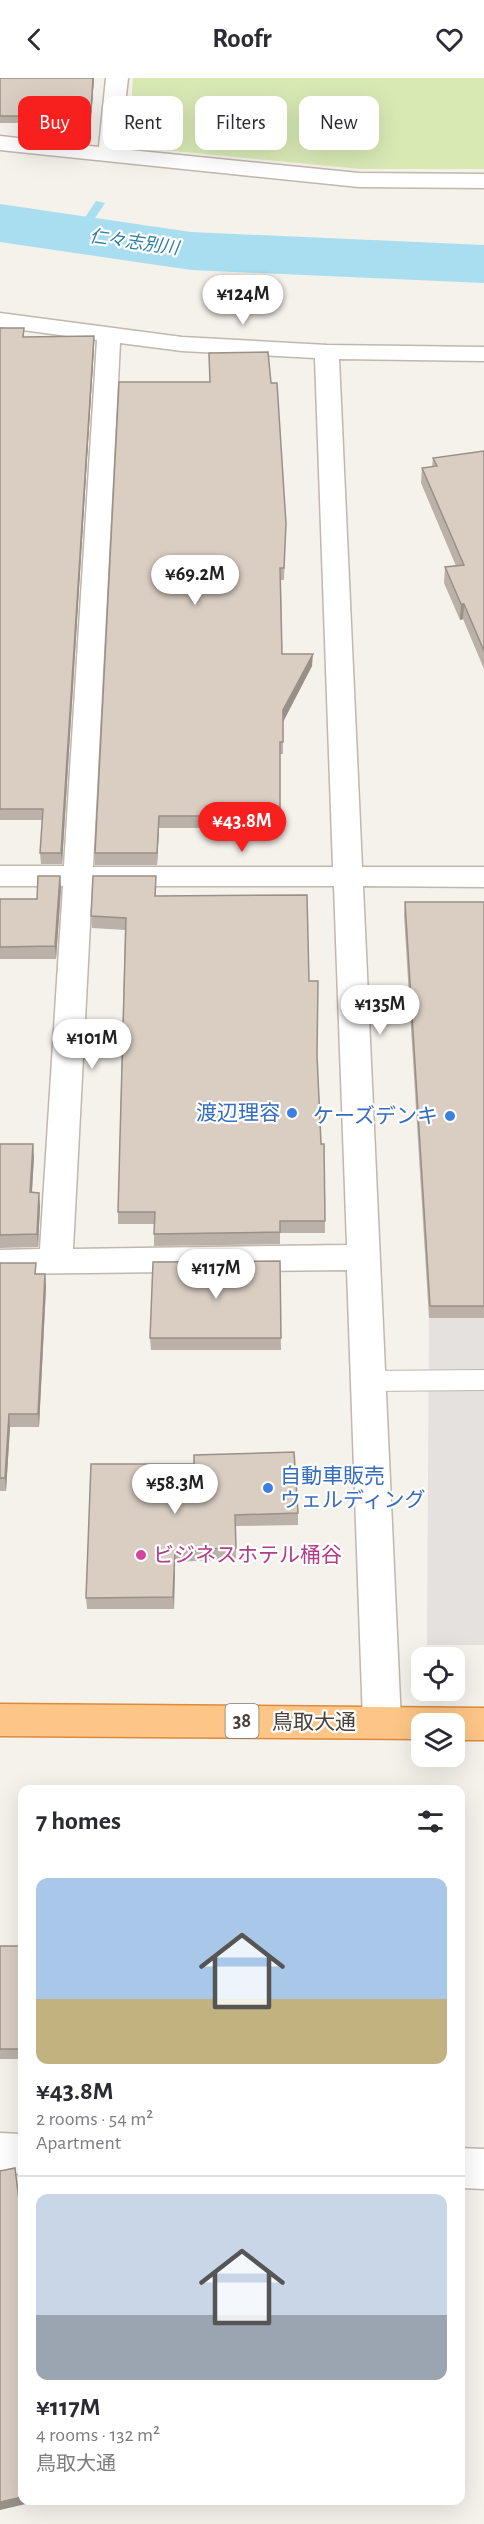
<!DOCTYPE html>
<html lang="en">
<head>
<meta charset="utf-8">
<style>
	:root { --surface:#fff; --page:#f7f7f7; --text:#2b2b33; --muted:#7c7c81; --line:#e1e1e2; --accent:#f81f1f }
	body { margin:0; font-family:"Alegreya Sans","Noto Sans JP",sans-serif; background:var(--page); color:var(--text); height:100vh; display:flex; flex-direction:column; font-size:22px; white-space:nowrap }
	* { box-sizing:border-box; margin:0 }
	p { font-size:20px; color:var(--muted) }
	.icon { flex:none; width:33px; height:33px; fill:none; stroke:currentColor; stroke-width:2; stroke-linecap:round; stroke-linejoin:round }
	.map { position:relative; flex:1; overflow:hidden }
	.drawer { position:absolute; left:18px; top:1707px; width:447px; height:720px; display:flex; flex-direction:column; background:var(--surface); border-radius:12px; box-shadow:0 6px 24px #0002 }
	.drawer>* { flex:none }
	.top-card { position:absolute; left:18px; top:18px; width:448px; height:54px; display:flex; gap:12px }
	.buttons { position:absolute; left:411px; top:1569px; display:grid; gap:12px }
	.buttons a { display:grid; place-items:center; width:54px; height:54px; border-radius:12px; background:var(--surface); box-shadow:0 6px 24px #0002; font-size:30px }
	.price { position:absolute; translate:-50% -51px; padding:0 14px; border-radius:21px; background:#fff; color:#222; font-size:20px; line-height:39px; filter:drop-shadow(0 2px 3px #0008) }
	.price::after { content:''; position:absolute; left:50%; top:36px; width:18px; height:14px; margin-left:-9px; background:inherit; clip-path:polygon(0 0,100% 0,50% 100%) }
	.price.active { background:var(--accent); color:#fff }
	ul { padding:0; list-style:none }
	li { display:grid; align-content:center; gap:12px; height:318px; padding:0 18px }
	li+li { border-top:2px solid var(--line) }
	li span { display:grid; place-items:center; height:186px; border-radius:12px; color:#555 }
	li>.icon { margin-inline-start:auto }
	span .icon { width:108px; height:108px; fill:#fffc; stroke-width:1 }
	li b { font-size:26px }
	h2 { display:flex; justify-content:space-between; align-items:center; height:72px; padding:0 18px; font-size:26px }
	.chip { padding:0 21px; border-radius:12px; background:var(--surface); box-shadow:0 6px 24px #0002; font-size:21px; line-height:54px }
	.chip.active { background:var(--accent); color:#fff }
	header { display:flex; justify-content:space-between; align-items:center; height:78px; padding:0 18px; background:var(--surface); font-size:27px; font-weight:600 }
	.map>svg:first-child { display:block }
	.green { fill:#d9e9b4 }
	.parking { fill:#e4e1df }
	.lines { fill:none; stroke-linecap:round; stroke-linejoin:round }
	.stream { fill:#a9def1; fill-rule:evenodd }
	.river { fill:#a9def1; fill-rule:evenodd }
	.service-casing { stroke:#c1b7ad; stroke-width:2 }
	.minor-casing { stroke:#c1b7ad; stroke-width:3 }
	.trunk-casing { stroke:#dd8a3d; stroke-width:3 }
	.service { fill:#fff; fill-rule:evenodd }
	.minor { fill:#fff; fill-rule:evenodd }
	.trunk { fill:#fdc686; fill-rule:evenodd }
	.wall { fill:#bbb1a8 }
	.shaded-wall { fill:#999088 }
	.building { fill:#dacec3; stroke:#999088; stroke-width:1.5 }
	.shop-dot { fill:#3f7fe0; stroke:#fff; stroke-width:2 }
	.hotel-dot { fill:#d1479c; stroke:#fff; stroke-width:2 }
	.labels { text-anchor:middle; dominant-baseline:central; stroke-width:4.5; stroke-linejoin:round; paint-order:stroke }
	.far-water-label { font-size:18px; font-style:italic; fill:#2c7f9d; stroke:#fff }
	.shield { fill:#fff; stroke:#807974; stroke-width:1.5 }
	.shield-label { font-size:20px; font-weight:bold; fill:#4a4039 }
	.shop-label { font-size:21px; fill:#366cbe; stroke:#fff; text-anchor:end }
	.hotel-label { font-size:21px; fill:#b23c85; stroke:#fff; text-anchor:start }
	.street-label { font-size:21px; fill:#4a4039; stroke:#fff }
</style>
</head>
<body>
<header><svg class="icon" aria-label="back" viewBox="0 0 24 24"><path d="M15 5l-7 7 7 7"/></svg>Roofr<svg class="icon" aria-label="heart" viewBox="0 0 24 24"><path d="M12 20l-8-8c-3-5 5-10 8-4 3-6 11-1 8 4z"/></svg></header>
<div class="map">
<svg width="484" height="2446" viewBox="0 0 484 2446">
	<rect width="100%" height="100%" fill="#f5f1eb"/>
	<path class="green" d="M133,0h351v91h-124l-216,-21 -15,-8z"/>
	<path class="parking" d="M429,1240h55v327h-57z"/>
	<g class="lines">
		<path class="stream" d="M96,123l9,2 -22,33h-8l-1,-2z"/>
		<path class="river" d="M0,126l191,28 293,13v38l-293,-13 -191,-28z"/>
		<g class="service-casing">
			<path id="service" d="M484,1292v20l-116,1 -9,-3 -4,-7 4,-7 9,-3z"/>
		</g>
		<g class="minor-casing">
			<path id="minor" d="M106,0h22l-8,71 239,24 125,1v14l-125,-1 -359,-37v-14l99,11z
				M0,235l182,24 145,8 157,2v14l-145,-2 23,508h122v20l-121,-1 38,836 -6,11 -13,5 -13,-5 -6,-11 -16,-452 -347,4v-24l40,-1 23,-363h-63v-20h64l33,-526 -97,-13zM120,265l62,8 133,7 18,509h-240zM92,808h242l13,359 -274,4z
				M0,2055l22,1v40l-22,-1z
				M460,2070l24,1v40l-24,-1z"/>
		</g>
		<g class="trunk-casing">
			<path id="trunk" d="M0,1626l484,4v32h-30v-16h-32v15l-422,-3z"/>
		</g>
		<use href="#service" class="service"/>
		<use href="#minor" class="minor"/>
		<use href="#trunk" class="trunk"/>
	</g>
	<path class="wall" d="M0,0h94l-3,41h-53l-1,4h-37z
		M0,250h24v9l70,-1v11l-32,517h-21l-1,-11 2,-33h-42z
		M209,275l77,171 -2,56h-3l1,74 30,12 -29,56v32h-3v74h-121l-2,37h-62v-12l115,-471z
		M484,373v218l-21,-50 -3,1 -16,-37 1,-16 11,-1 -35,-83 1,-15 10,-1 1,-9z
		M60,798l1,12 -5,71h-56v-60h37z
		M156,810v8l153,85 8,74 8,166v12h-45v11l-126,2v-22h-36v-12l7,-282 -33,-2 -1,-12z
		M405,824h79v416h-55l-25,-403z
		M0,1066l34,13 -2,35 8,14 -2,41 -38,1z
		M280,1183l1,89h-130l-1,-12z
		M0,1185l37,11h8l1,13 -7,140h-29l-4,64h-6z
		M91,1386l207,49v12l-62,1v33l-61,3 -1,47h-87l-1,-11z
		M0,1868h22v113h-22z"/>
	<path class="shaded-wall" d="M93,0h1l-3,41v-7z
		M94,258v11l-32,517 -1,-11z
		M461,526h3l-1,15 -3,1z
		M313,576l-1,12 -29,56v-12z
		M159,738v12l-2,37v-12z
		M60,798l1,12 -5,71 -1,-13z
		M33,1066l1,13 -3,49 -1,-14z
		M39,1115l1,13 -2,41 -1,-13z
		M45,1196l1,13 -7,140 -1,-13z
		M9,1336l1,13 -4,64 -1,-13z
		M175,1472v12l-1,47 -1,-12z
		M22,2419v3h21l-43,10v-8z"/>
	<path class="building" d="M0,0h93l-2,34h-53l-1,4h-37z
		M0,250h24l-1,9 71,-1 -33,517h-21l3,-44h-43z
		M268,274l3,31h6l9,141 -2,44h-4l2,86h31l-30,56v32h-3v74h-121l-2,37h-62l24,-471h91l-1,-29z
		M484,373v200l-20,-47h-3l-16,-37 19,-2 -42,-97 15,-2 -4,-8z
		M38,798h22l-5,70 -55,1v-48h37z
		M93,798h63l-1,20 152,-1 2,86h9l-1,74 4,89h3l1,77h-45v11l-126,2 1,-22h-37l8,-294 -35,-2z
		M405,824h79v404h-54z
		M0,1066h33l-3,48 9,1 -2,41 -37,1z
		M280,1183l1,77h-131l3,-76z
		M0,1185h36l-1,11h10l-7,140h-29l-4,64h-5z
		M294,1374l4,61 -63,2 1,33 -61,2 -2,47 -87,1 5,-134h103v-9z
		M0,1868h22v103h-22z
		M15,2090l4,32h3v297l-22,5v-331z"/>
	<g class="shop-dot">
		<circle cx="292" cy="1035" r="6"/>
		<circle cx="450" cy="1038" r="6"/>
		<circle cx="268" cy="1410" r="6"/>
	</g>
	<circle class="hotel-dot" cx="141" cy="1477" r="6"/>
	<g class="labels">
		<g class="far-water-label">
			<text transform="translate(134 165) rotate(8)">仁々志別川</text>
		</g>
		<rect class="shield" x="225.5" y="1626" width="33" height="34" rx="4.5"/>
		<g class="shield-label">
			<text x="242" y="1643">38</text>
		</g>
		<g class="shop-label">
			<text x="280" y="1035">渡辺理容</text>
			<text x="438" y="1038">ケーズデンキ</text>
			<text x="280" y="1398" text-anchor="start">自動車販売<tspan x="280" dy="24">ウェルディング</tspan></text>
		</g>
		<g class="hotel-label">
			<text x="153" y="1477">ビジネスホテル桶谷</text>
		</g>
		<g class="street-label">
			<text x="314" y="1644">鳥取大通</text>
		</g>
	</g>
</svg>
<div class="buttons">
<a><svg class="icon" aria-label="locate" viewBox="0 0 24 24"><circle cx="12" cy="12" r="6"/><path d="M12 2v4M12 18v4M2 12h4M18 12h4"/></svg></a>
<a><svg class="icon" aria-label="layers" viewBox="0 0 24 24"><path d="M12 4l9 5-9 5-9-5zM3 14l9 5 9-5"/></svg></a>
</div>
<b class="price" style="left:243px;top:248px">¥124M</b>
<b class="price" style="left:195px;top:528px">¥69.2M</b>
<b class="price active" style="left:242px;top:775px">¥43.8M</b>
<b class="price" style="left:380px;top:958px">¥135M</b>
<b class="price" style="left:92px;top:992px">¥101M</b>
<b class="price" style="left:216px;top:1222px">¥117M</b>
<b class="price" style="left:175px;top:1437px">¥58.3M</b>
<div class="top-card">
<a class="chip active">Buy</a>
<a class="chip">Rent</a>
<a class="chip">Filters</a>
<a class="chip">New</a>
</div>
<section class="drawer">
<h2>7 homes<svg class="icon" aria-label="filters" viewBox="0 0 24 24"><path d="M4 7h16M4 17h16"/><circle cx="9" cy="7" r="2"/><circle cx="15" cy="17" r="2"/></svg></h2>
<ul>
<li><span style="background:linear-gradient(#a9c7e8 65%,#c2b280 0)"><svg class="icon" aria-label="home" viewBox="0 0 24 24"><path d="M3 11l9-7 9 7M6 9v11h12V9"/></svg></span><div><b>¥43.8M</b><p>2 rooms · 54 m²</p><p>Apartment</p></div></li>
<li><span style="background:linear-gradient(#c9d6e8 65%,#9aa5b1 0)"><svg class="icon" aria-label="home" viewBox="0 0 24 24"><path d="M3 11l9-7 9 7M6 9v11h12V9"/></svg></span><div><b>¥117M</b><p>4 rooms · 132 m²</p><p>鳥取大通</p></div></li>
</ul>
</section>
</div>
</body>
</html>
